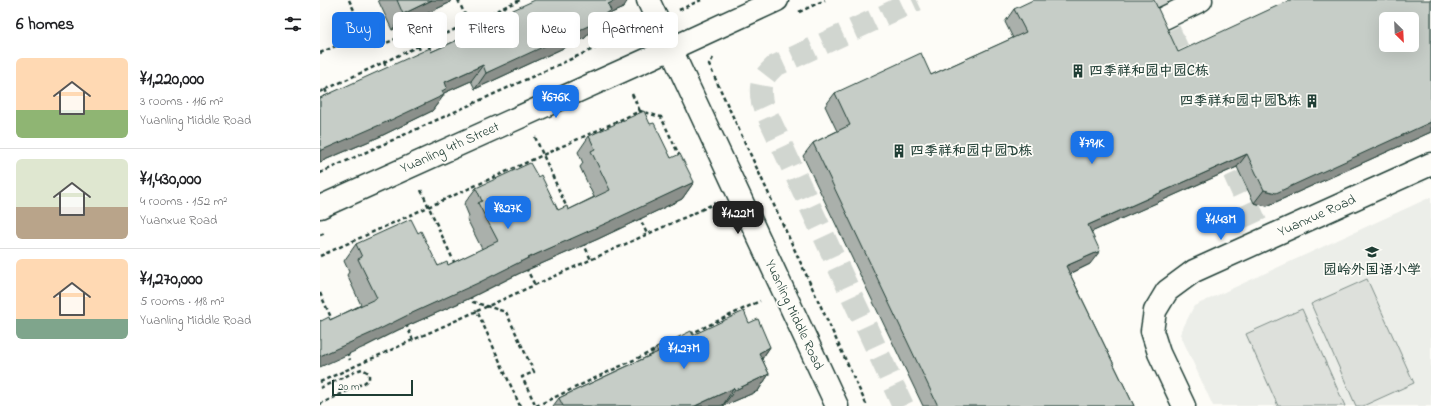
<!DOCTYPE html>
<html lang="en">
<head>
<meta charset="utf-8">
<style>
	:root { --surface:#fff; --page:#f6f6f6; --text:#202124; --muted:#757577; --line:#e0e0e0; --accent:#1a73e8 }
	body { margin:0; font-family:"Indie Flower","LXGW WenKai TC",sans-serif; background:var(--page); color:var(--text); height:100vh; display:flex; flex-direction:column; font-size:15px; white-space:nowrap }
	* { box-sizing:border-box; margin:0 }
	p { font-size:13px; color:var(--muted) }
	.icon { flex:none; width:22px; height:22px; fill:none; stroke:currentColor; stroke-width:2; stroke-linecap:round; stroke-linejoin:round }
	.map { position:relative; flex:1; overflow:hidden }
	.side { display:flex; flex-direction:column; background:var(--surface); width:320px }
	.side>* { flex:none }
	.top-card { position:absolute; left:12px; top:12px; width:380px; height:36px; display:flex; gap:8px }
	.needle { width:26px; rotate:156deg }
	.buttons { position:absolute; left:1059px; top:12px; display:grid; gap:8px }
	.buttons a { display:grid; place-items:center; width:40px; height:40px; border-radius:6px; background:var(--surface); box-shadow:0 4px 16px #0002; font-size:20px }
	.scale { position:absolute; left:12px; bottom:10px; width:81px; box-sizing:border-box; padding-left:4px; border:2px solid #1f3d34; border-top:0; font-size:11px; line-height:14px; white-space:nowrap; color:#1f3d34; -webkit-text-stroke:3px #fdfcf7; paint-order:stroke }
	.price { position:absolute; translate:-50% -34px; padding:0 9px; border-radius:8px; background:var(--accent); color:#fff; font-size:13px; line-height:26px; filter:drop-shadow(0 1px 2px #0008) }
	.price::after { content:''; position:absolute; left:50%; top:24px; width:12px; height:9px; margin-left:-6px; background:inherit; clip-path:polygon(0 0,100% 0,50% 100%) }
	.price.selected { background:#222; color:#fff }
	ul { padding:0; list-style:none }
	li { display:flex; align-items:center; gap:12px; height:100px; padding:0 16px }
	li+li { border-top:1px solid var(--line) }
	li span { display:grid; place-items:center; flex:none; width:112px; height:80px; border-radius:6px; color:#555 }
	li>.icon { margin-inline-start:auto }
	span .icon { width:48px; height:48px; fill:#fffc; stroke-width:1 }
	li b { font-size:17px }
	h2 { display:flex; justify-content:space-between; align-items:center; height:48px; padding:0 16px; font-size:17px }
	.tag { padding:0 14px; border-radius:6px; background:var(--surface); box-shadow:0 4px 16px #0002; font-size:14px; line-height:36px }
	.tag.selected { background:var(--accent); color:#fff }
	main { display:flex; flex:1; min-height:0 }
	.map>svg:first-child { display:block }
	.built { fill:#eceee9 }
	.green { fill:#dde0db; stroke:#7e8e88 }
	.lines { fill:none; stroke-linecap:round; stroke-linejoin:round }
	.minor-tunnel { stroke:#d1d6d0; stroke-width:22; stroke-dasharray:22 11; stroke-linecap:butt }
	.minor-casing { stroke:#1f3d34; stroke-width:25 }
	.path { stroke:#1f3d34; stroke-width:2.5; stroke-dasharray:4 3; stroke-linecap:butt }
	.minor { stroke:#fdfcf7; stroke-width:22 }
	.path-bridge { stroke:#1f3d34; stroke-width:2.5; stroke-dasharray:4 3; stroke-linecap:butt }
	.wall { fill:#aab0ab; stroke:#1f3d34 }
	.shaded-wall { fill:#8b908b; stroke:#1f3d34 }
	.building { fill:#c6cdc7; stroke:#1f3d34; fill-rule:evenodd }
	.labels { text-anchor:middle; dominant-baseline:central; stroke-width:3.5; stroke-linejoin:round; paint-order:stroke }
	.poi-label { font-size:14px; font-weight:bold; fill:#1f3d34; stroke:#fdfcf7; text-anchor:start }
	.street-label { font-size:14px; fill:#1f3d34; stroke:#fdfcf7 }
</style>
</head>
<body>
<main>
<section class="side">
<h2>6 homes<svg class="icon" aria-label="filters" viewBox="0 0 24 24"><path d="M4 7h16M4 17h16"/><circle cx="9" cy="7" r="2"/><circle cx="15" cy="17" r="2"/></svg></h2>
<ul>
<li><span style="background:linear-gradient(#ffd9b3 65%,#8fb573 0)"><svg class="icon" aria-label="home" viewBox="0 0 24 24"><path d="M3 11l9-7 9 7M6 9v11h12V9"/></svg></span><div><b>¥1,220,000</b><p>3 rooms · 116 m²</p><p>Yuanling Middle Road</p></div></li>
<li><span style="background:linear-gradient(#dfe7d0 60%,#b9a48a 0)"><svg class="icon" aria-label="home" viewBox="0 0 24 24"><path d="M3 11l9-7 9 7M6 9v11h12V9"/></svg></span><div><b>¥1,430,000</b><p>4 rooms · 152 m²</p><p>Yuanxue Road</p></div></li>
<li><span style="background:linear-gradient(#ffd9b3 75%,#7fa58c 0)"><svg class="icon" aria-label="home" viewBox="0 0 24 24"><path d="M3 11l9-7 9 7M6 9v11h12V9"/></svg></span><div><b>¥1,270,000</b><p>5 rooms · 118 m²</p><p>Yuanling Middle Road</p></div></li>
</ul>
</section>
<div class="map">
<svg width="1111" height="406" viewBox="0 0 1111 406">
	<rect width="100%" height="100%" fill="#fdfcf7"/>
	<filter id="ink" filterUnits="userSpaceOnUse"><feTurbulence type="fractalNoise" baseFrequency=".025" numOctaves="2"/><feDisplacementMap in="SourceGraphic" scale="8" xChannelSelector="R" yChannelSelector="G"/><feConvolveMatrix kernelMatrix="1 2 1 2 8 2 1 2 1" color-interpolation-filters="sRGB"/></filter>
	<g filter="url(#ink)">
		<path class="built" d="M1111,197v209h-218l-33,-72 14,-28z"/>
		<path class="green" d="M1047,279l47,104 -51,23h-7l-45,-102z
			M982,309l43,97h-67l-32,-72z"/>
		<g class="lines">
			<path class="minor-tunnel" d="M836,0l35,79
				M900,143l44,97
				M583,406l-141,-303c-3,-19 -1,-24 13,-37l142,-66"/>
			<g class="minor-casing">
				<path id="minor" d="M328,0l189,406
					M844,18l37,-18
					M0,207l333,-150 124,-57
					M864,406l-25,-53 -7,-22 3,-20 12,-20 27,-20 237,-107"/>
			</g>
			<path class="path" d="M29,0l24,49 38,-17 11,22
				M138,0l11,23
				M359,10l22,-10
				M479,12l26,-12
				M156,20l4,9
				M0,53l45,-20
				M113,55l-6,-13 93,-42
				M393,58l-4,7 158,341
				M64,62l3,7
				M5,89l3,7
				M312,94l8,17
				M215,137l32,71
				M0,173l315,-143
				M101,190l34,74
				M381,210l14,-7
				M319,216l8,18
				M0,235l5,-2
				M263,242l8,18
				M0,256l320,-145 21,6 19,40
				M206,268l9,17
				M0,293l13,29
				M150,295l3,7 33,10 28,60 -12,5 14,29
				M86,324l7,16
				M370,334l70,-33
				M27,352l3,8
				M0,382l157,-71 43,95
				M0,388l39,-18 3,-1 7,4v6l-5,4 -44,21
				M216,406l121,-57"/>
			<use href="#minor" class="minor"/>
			<path class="path-bridge" d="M0,92l107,-50
				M157,311l224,-101"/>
		</g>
		<path class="wall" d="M58,0h73l-2,3 -57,27z
			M1111,0v132l-164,74 -13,-3 -17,-36 -146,65 -1,32 -20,10 64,132h-211l-120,-250 10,-13 24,-12 -12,-25 10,-13 96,-18 82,-37 -8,-16 9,-13 164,43z
			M303,8l-14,6 -9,13 -10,5 -5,6 -110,51 -4,-8 -27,12 -1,1 1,1 -12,16 -53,26 -59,25v-64l111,-46 42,-19 5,-7z
			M330,124l21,34 23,24 -12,17 -84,40 -80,35 -52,26 -68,30 -34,17 -43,-26 9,-1 31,-15 -14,-30 2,-3 -5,-11 12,-17 62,-11 20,33 10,-1 34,-16 -15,-30 2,-3 -5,-12 12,-16 62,-11 20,33h10l26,-13 -14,-30 3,-4 -5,-11 11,-16z
			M429,323l21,24 -8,12 7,15 -11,17 -35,15v-1l-3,1h-167l6,-8 92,-43 5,-7 37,-13z"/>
		<path class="shaded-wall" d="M112,0h19l-2,3 -57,27 11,-16z
			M296,0h12l-5,8 -14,6 -9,13 -10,5 -5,6 -110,51 11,-16 109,-55 13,-14z
			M163,65l-12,16 -27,12 -2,3 2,-1 -12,16 -53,26 -59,25v-11l125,-69z
			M1111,122v10l-164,74 -13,-3 10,-13z
			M927,154l-10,13 -159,71 10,-13z
			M374,182l-12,17 -84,40 -80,35 -52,26 -68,30 -34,17 -44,20v-11l210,-99z
			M780,251l-10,13 -33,16 9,-14z
			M450,347l-11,16v-10z
			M449,374l-11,17 -35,15 12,-16z
			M414,388l-11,17 -3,1h-25z"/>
		<path class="building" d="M77,0h35l-29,14z
			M215,0h81l-8,4 3,7 -16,7 2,4 -111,51 -3,-8 -38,17 2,6 -5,3 2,4 -53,25 -71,31v-53l110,-50 1,4 49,-22 -2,-4z
			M713,0h121l24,52 112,-52h141v122l-155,71 -12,-3 -17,-36 -159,71 12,26 -34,15 68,140h-196l-125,-263 37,-18 -15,-32 86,-40 10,22 95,-43 -12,-23zM1066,19h26v26h-26z
			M324,111l6,13 4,-1 17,35 9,-4 14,28 -85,40 -79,35 -52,26 -68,31 -34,17 -56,25v-36l1,1 8,-4 1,3 47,-22 -19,-39 4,-2 -6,-13 55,-25 7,14 3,-2 17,35 9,-4 1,3 50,-24 -20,-38 4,-2 -6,-13 54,-25 8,14 3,-2 17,35 9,-4 1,4 42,-20 -19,-39 4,-2 -6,-13z
			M424,311l5,12 9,-4 12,28 -11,6 10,21 -34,16 -1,-2 -39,18h-132l-4,-8 99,-46 -2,-4 35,-17 2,4z"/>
	</g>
	<defs>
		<g id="building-bare" transform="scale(1.08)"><path d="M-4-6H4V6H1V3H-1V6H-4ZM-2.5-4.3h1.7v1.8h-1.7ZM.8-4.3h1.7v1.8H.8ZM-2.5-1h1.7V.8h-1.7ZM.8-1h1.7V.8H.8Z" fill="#1f3d34" stroke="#fdfcf7" stroke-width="2.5" paint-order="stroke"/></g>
		<g id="school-bare" transform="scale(1.08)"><path d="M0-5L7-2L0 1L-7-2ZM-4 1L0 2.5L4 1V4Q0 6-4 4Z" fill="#1f3d34" stroke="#fdfcf7" stroke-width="2.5" paint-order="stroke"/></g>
	</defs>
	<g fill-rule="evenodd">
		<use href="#building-bare" x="758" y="71"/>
		<use href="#building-bare" x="992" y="101"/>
		<use href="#building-bare" x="579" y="151"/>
		<use href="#school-bare" x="1052" y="252"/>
	</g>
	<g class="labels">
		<g class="poi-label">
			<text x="769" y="71">四季祥和园中园C栋</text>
			<text x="981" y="101" text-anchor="end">四季祥和园中园B栋</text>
			<text x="590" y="151">四季祥和园中园D栋</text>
			<text x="1052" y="270" text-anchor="middle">园岭外国语小学</text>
		</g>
		<g class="street-label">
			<text transform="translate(130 148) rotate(-24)">Yuanling 4th Street</text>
			<text transform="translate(997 216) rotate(-24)">Yuanxue Road</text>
			<text transform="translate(474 315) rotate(65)">Yuanling Middle Road</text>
		</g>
	</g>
</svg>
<div class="buttons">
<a><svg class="needle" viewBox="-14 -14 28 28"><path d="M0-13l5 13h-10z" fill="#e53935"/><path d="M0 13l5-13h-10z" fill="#757577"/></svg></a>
</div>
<div class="scale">20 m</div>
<b class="price" style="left:236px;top:119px">¥676K</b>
<b class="price" style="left:772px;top:165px">¥791K</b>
<b class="price" style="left:188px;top:230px">¥827K</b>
<b class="price selected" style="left:418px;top:235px">¥1.22M</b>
<b class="price" style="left:901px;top:241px">¥1.43M</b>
<b class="price" style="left:364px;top:370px">¥1.27M</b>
<div class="top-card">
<a class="tag selected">Buy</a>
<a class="tag">Rent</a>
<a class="tag">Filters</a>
<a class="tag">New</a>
<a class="tag">Apartment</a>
</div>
</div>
</main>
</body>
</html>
